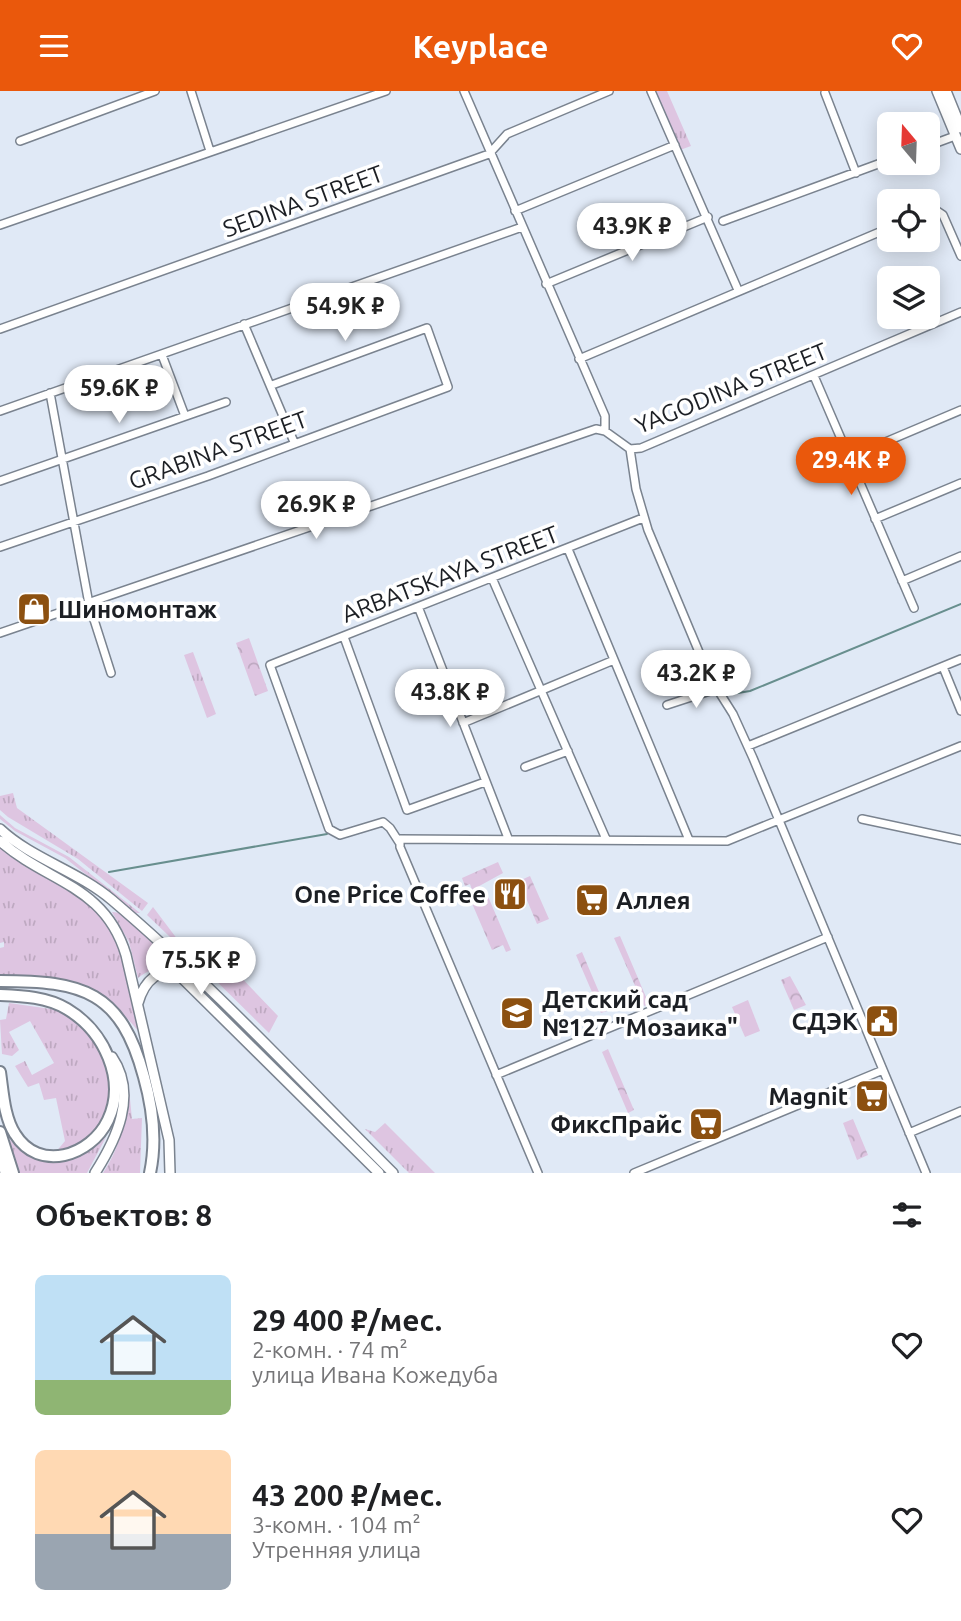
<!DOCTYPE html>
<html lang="ru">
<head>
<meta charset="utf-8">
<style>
	:root { --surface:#fff; --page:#f2f2f2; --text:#202124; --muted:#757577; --accent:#ea580c }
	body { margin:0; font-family:Ubuntu,sans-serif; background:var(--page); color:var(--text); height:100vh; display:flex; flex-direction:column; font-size:26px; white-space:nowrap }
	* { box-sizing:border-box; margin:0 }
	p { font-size:23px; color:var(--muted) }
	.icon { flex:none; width:38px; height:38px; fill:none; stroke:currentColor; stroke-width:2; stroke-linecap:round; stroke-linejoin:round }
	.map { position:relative; height:1082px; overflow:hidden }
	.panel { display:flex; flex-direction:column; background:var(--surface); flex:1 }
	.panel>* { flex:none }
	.needle { width:46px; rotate:341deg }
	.controls { position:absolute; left:877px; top:21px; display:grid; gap:14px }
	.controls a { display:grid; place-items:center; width:63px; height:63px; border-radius:10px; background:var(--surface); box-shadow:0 4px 18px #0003; font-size:35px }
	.price { position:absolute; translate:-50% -60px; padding:0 16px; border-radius:24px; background:#fff; color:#222; font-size:23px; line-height:46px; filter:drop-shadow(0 2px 4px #0008) }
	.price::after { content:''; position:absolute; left:50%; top:42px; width:21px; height:16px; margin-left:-10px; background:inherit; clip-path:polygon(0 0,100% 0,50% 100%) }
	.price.current { background:var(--accent); color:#fff }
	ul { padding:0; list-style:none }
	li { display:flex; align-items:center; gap:21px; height:175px; padding:0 35px }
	li span { display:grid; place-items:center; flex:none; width:196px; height:140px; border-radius:10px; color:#555 }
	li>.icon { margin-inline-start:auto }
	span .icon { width:84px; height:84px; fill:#fffc; stroke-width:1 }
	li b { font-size:30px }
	h2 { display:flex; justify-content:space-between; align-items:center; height:84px; padding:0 35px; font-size:30px }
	header { display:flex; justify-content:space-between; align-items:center; height:91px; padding:0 35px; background:var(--accent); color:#fff; font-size:32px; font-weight:600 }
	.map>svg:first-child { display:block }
	.grass { fill:url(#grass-tufts) }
	.forest { fill:url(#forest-crowns) }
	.garden { fill:#dec5e1 }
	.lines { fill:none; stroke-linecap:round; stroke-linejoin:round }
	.stream { stroke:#688f8e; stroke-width:2 }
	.minor-casing { stroke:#7a838f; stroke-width:10 }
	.major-casing { stroke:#7a838f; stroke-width:12 }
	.highway-casing { stroke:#7a838f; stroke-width:14 }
	.minor { stroke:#fff; stroke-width:7 }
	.major { stroke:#fff; stroke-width:9 }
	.highway { stroke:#fff; stroke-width:10 }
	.labels { text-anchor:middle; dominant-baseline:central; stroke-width:7; stroke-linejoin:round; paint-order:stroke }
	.street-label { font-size:24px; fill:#1c1f24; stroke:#fff }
	.poi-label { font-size:24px; font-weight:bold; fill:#1c1f24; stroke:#fff; text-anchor:end }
</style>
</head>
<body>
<header><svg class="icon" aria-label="menu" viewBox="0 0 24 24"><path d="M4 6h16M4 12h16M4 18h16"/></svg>Keyplace<svg class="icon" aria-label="heart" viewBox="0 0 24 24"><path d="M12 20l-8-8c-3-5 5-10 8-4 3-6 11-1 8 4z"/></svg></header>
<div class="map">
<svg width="961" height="1082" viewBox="0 0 961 1082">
	<defs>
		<pattern id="grass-tufts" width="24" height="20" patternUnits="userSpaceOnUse" patternTransform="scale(1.75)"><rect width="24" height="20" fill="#dec5e1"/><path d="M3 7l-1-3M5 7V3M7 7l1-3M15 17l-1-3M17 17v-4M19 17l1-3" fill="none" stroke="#bea9c1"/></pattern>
		<pattern id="forest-crowns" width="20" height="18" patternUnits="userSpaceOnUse" patternTransform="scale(1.75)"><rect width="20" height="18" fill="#dec5e1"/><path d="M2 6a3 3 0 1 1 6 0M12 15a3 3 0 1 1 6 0" fill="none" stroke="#bea9c1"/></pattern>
	</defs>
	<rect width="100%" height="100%" fill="#e0e9f6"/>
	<path class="grass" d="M654,0h13l24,55 -11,4z
		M193,561l23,62 -9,4 -23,-63z
		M13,702l4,15 131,95 -6,8 -64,-52 -70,-42 -8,-7v-14z
		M0,724l15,13 54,29 71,56h-5l-70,-55 -50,-27 -15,-12z
		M0,754l97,64 21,31 21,92c-43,-53 -75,-55 -139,-54v-30l4,-1v-5l-4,1z
		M153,816l31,41 10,-5 5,7 -8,7 -44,-42z
		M112,821c18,-2 66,53 81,66l-1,2c-18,-19 -34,-17 -54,-2l-9,-36z
		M212,856l66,69 -9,17 -72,-71z
		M9,912l49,7 25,15 23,29 6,51 -21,35 -36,13 10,-12 -9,-43 -12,2 -5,-17 -11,4 -13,-21 10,-5 7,14 22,-12 -24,-42 -21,11 10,18 -7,6 -10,-2 -2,-34 6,-1z
		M128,988l4,40 10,-1 -2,55h-37c20,-30 24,-59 25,-94z
		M385,1032l50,50h-26l-44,-44 10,3z
		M106,1046l-19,36h-71l-8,-35c32,31 66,32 98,-1z"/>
	<path class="forest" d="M249,547l19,53 -13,5 -19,-53z
		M498,771l5,11 -31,17 -2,-6 -5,2 -3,-8z
		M530,785l19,43 -12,5 -18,-43z
		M487,803l24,56 -5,2 -3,-7 -11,5 -21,-49z
		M620,845l29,68 -5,2 -30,-68z
		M582,861l25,59 -6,2 -25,-58z
		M790,885l16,29 -12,5 -13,-30z
		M608,958l26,61 -6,3 -26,-61z
		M853,1028l15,36 -11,5 -14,-37z"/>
	<path class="garden" d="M748,909l12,31 -15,6 -13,-30z"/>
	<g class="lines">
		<path class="stream" d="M721,597l5,7 24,-4 211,-87
			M109,781l218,-38"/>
		<g class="minor-casing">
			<path id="minor" d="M191,0l19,60
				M464,0l141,325v15
				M651,0l87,199
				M825,2l31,80
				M20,50l135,-50
				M928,55l27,-10
				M515,120l160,-66
				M928,121l6,-3 9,6 18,41
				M723,130l166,-61
				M0,134l386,-134
				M546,193l162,-67
				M244,233l50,118
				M0,238l489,-175 18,-20 102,-43
				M162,264l23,61
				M579,268l310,-131
				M814,285l100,232
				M50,302l39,211 22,69
				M0,320l522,-184
				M630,358l6,40 12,41 61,146 24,38 20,44 173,415
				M850,366l111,-47
				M0,390l226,-79
				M875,428l86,-36
				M0,456l208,-71 240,-89 -21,-59 -155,57
				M568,458l121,291
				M492,487l114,261
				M902,490l59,-25
				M419,518l89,229
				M0,542l596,-204 9,2 25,18 11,-1 320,-136
				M344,546l63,173 78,-28
				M943,576l18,44
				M667,614l49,-16
				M463,632l151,-63
				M748,655l213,-87
				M525,676l43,-16
				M862,728l99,21
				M399,751l-9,-14 -7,-6 -43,13 -11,-6 -59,-164 373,-147
				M496,984l332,-138
				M909,1042l52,-22
				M538,1082l-138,-326v-8l327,2 234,-95
				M634,1082l249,-103"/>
		</g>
		<g class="major-casing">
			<path id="major" d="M937,0l24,58
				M946,0l15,37
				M0,738c32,30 78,42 112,71 99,84 189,181 281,273
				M0,750c48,42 105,44 126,114l43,185 1,33
				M138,912c6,-21 22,-40 44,-25l197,195
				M0,1055l5,27
				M95,1082c21,-33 43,-78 17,-116"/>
		</g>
		<g class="highway-casing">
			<path id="highway" d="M0,890c83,0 121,10 144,96 9,32 13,63 6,96
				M0,904c23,1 47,2 67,14 37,22 60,71 41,111 -17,36 -69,53 -93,14 -11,-17 -12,-42 -15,-62
				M0,1041l13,41"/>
		</g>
		<use href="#minor" class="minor"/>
		<use href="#major" class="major"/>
		<use href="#highway" class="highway"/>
	</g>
	<defs>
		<g id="shop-square" transform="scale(1.75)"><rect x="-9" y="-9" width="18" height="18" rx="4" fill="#8c5010" stroke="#fff"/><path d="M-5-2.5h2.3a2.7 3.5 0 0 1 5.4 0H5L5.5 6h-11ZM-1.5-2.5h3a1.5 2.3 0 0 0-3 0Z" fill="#fff"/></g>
		<g id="restaurant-square" transform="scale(1.75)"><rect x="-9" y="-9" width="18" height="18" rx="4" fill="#8c5010" stroke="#fff"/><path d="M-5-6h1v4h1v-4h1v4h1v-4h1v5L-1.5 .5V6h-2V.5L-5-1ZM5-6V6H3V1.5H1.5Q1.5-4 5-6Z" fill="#fff"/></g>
		<g id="supermarket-square" transform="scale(1.75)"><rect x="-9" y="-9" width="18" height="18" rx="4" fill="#8c5010" stroke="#fff"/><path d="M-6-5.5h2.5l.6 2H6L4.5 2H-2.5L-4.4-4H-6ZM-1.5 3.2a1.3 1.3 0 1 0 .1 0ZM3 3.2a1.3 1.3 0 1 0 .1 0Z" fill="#fff"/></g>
		<g id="school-square" transform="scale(1.75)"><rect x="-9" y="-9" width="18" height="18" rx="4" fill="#8c5010" stroke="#fff"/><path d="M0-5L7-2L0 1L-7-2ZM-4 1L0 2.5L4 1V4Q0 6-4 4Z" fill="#fff"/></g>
		<g id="civic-square" transform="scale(1.75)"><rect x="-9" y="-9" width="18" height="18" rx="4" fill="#8c5010" stroke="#fff"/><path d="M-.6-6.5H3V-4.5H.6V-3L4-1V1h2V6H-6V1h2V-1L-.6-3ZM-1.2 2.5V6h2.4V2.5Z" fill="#fff"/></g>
	</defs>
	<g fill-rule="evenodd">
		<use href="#shop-square" x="34" y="518"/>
		<use href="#restaurant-square" x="510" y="803"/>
		<use href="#supermarket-square" x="592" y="809"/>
		<use href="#school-square" x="517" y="922"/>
		<use href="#civic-square" x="882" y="930"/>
		<use href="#supermarket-square" x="872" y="1005"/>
		<use href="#supermarket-square" x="706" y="1033"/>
	</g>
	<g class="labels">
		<g class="street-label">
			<text transform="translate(303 110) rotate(-20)">SEDINA STREET</text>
			<text transform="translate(731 297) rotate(-22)">YAGODINA STREET</text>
			<text transform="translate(218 359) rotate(-20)">GRABINA STREET</text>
			<text transform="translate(450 483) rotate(-21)">ARBATSKAYA STREET</text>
		</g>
		<g class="poi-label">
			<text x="58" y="518" text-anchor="start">Шиномонтаж</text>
			<text x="486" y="803">One Price Coffee</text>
			<text x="616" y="809" text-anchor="start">Аллея</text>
			<text x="542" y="908" text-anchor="start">Детский сад<tspan x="542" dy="28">№127 "Мозаика"</tspan></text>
			<text x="858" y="930">СДЭК</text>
			<text x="848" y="1005">Magnit</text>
			<text x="682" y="1033">ФиксПрайс</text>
		</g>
	</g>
</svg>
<div class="controls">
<a><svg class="needle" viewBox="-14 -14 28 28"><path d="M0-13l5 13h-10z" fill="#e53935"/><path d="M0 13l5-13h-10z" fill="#757577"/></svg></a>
<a><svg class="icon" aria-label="locate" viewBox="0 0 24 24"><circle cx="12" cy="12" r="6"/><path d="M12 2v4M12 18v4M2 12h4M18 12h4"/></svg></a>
<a><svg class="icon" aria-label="layers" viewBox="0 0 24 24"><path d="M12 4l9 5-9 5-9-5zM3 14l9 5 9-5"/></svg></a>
</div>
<b class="price" style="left:632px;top:172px">43.9K ₽</b>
<b class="price" style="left:345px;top:252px">54.9K ₽</b>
<b class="price" style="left:119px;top:334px">59.6K ₽</b>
<b class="price current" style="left:851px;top:406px">29.4K ₽</b>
<b class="price" style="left:316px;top:450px">26.9K ₽</b>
<b class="price" style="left:696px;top:619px">43.2K ₽</b>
<b class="price" style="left:450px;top:638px">43.8K ₽</b>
<b class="price" style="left:201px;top:906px">75.5K ₽</b>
</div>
<section class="panel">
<h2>Объектов: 8<svg class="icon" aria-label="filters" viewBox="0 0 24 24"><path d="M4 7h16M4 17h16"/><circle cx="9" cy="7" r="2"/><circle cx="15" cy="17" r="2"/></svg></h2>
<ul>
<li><span style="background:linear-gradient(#bfe0f5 75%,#8fb573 0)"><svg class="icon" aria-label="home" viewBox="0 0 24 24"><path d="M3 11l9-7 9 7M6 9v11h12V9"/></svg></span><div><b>29 400 ₽/мес.</b><p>2-комн. · 74 m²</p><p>улица Ивана Кожедуба</p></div><svg class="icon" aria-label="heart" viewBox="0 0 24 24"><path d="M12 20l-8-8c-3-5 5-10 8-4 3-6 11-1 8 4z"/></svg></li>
<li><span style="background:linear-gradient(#ffd9b3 60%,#9aa5b1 0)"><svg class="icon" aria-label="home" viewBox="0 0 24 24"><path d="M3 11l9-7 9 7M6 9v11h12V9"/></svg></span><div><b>43 200 ₽/мес.</b><p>3-комн. · 104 m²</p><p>Утренняя улица</p></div><svg class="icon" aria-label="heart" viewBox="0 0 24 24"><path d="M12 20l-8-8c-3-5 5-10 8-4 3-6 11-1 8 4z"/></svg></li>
</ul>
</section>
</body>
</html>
